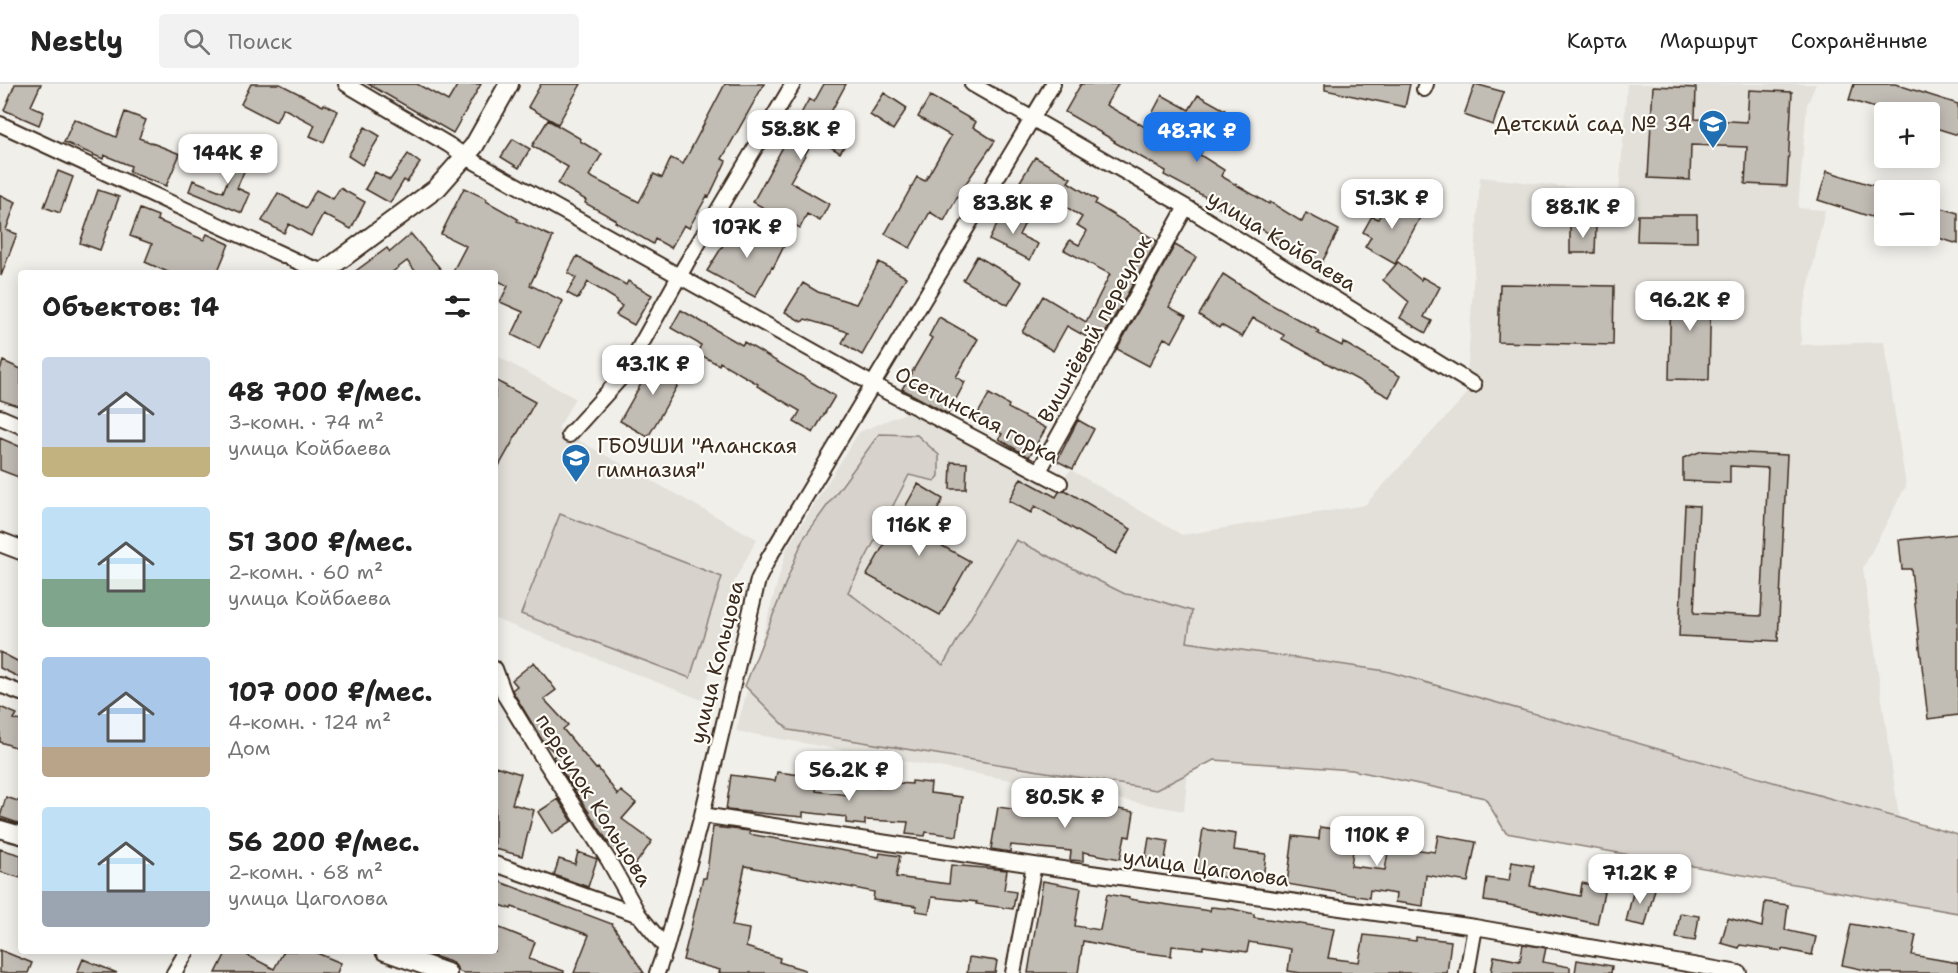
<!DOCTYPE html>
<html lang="ru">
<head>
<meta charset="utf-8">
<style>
	:root { --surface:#fff; --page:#f2f2f2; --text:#222; --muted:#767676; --line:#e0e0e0; --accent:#1a73e8 }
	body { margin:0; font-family:"Shantell Sans",sans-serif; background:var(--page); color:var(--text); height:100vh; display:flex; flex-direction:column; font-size:22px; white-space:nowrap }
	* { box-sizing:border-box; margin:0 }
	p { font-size:20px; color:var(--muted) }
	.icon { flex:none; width:33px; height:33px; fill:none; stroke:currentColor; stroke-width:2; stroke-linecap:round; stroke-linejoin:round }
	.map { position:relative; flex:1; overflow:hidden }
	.sheet { position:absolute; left:18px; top:186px; width:480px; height:684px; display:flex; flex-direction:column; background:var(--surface); border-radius:6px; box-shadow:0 3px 15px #0003 }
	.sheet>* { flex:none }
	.tools { position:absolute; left:1874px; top:18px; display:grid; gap:12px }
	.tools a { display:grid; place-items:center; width:66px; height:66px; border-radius:6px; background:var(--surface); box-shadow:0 3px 15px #0003; font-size:30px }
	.price { position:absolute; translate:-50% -51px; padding:0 14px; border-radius:12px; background:#fff; color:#222; font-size:20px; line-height:39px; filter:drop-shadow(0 2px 3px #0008) }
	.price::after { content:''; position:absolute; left:50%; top:36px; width:18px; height:14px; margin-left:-9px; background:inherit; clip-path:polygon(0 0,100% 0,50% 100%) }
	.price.current { background:var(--accent); color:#fff }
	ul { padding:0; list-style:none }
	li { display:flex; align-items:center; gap:18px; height:150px; padding:0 24px }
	li span { display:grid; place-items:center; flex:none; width:168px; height:120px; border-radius:6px; color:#555 }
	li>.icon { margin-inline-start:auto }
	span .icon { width:72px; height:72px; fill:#fffc; stroke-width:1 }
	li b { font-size:26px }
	h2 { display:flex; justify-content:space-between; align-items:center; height:72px; padding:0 24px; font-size:26px }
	header { display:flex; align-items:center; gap:36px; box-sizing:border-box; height:84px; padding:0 30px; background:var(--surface); border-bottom:2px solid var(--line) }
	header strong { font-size:28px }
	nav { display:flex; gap:33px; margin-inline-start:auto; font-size:21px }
	.search { width:420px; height:54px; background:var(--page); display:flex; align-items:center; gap:15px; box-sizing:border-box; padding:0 21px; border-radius:6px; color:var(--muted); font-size:22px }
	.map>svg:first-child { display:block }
	.built { fill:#e3e0da }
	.green { fill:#d7d2cc; stroke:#897e75; stroke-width:1.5 }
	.building { fill:#c1bcb4; stroke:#3b2a1e; stroke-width:1.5 }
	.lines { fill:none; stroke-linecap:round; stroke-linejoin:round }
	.minor-casing { stroke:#3b2a1e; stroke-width:18 }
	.tertiary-casing { stroke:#3b2a1e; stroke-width:21 }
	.secondary-casing { stroke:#3b2a1e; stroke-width:22 }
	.minor { stroke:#fdfcf7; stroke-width:14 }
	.tertiary { stroke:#fdfcf7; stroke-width:16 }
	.secondary { stroke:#fdfcf7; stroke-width:18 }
	.labels { text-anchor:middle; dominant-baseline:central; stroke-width:4.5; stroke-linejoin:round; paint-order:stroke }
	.poi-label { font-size:21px; fill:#3b2a1e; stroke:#fdfcf7; text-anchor:end }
	.street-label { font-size:21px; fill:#3b2a1e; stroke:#fdfcf7 }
</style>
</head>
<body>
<header>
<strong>Nestly</strong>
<div class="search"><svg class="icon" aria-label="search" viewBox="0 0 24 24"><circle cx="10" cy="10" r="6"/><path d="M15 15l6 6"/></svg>Поиск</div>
<nav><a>Карта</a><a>Маршрут</a><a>Сохранённые</a></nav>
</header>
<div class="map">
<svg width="1958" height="889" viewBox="0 0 1958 889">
	<rect width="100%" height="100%" fill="#f1efea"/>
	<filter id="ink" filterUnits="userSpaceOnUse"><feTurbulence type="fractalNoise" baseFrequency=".0167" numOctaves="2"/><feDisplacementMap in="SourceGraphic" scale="12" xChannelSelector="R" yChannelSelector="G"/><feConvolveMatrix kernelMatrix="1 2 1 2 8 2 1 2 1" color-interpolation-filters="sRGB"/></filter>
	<g filter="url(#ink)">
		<path class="built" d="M1627,0h189l-9,21 -9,103 27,2 -24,112v23l83,-3 22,144 -43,82 38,262 -710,-90 -7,71 -448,-80 51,-183 72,-116 56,-23 110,60 27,20 19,-19 111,65 183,-30 101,-110 14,-218 139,16z
			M495,271l80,43 -17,31 199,110 -22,41 -33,120 -207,-81z"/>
		<path class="green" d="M879,350l38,1 22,20v21l-4,5 -26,-6 -61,117 95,73 73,-125 109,54 22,3 45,14 -5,31 199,29 572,164v78l-452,-80 -21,-35 -133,-28 -138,-10 -58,30 -367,-60 -44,-44 58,-147z
			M560,430l162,63 -32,101 -169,-64z"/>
		<path class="building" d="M15,0h26l-10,22 13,6 -5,13 -35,-15z
			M251,0h29l43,22 1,-2 14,7 -14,31 -14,-6 5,-11 -32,-17 -7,14 -35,-18z
			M368,0h49l31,17 10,-17h23l-28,49z
			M541,0h40l-23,40 -30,-17z
			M725,0h39l-42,75 4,2 -17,36 -2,-1 -18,32 -5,-3 -13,23 -16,-9 -2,5 -38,-22 1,-2 -31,-17 1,-3 -28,-16 10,-17 -36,-21 16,-26 33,19 -1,2 22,13 -13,22 50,26 15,-28 8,4 9,-20 12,6z
			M824,0h22l-22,41 24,15 -8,13 -25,-16 -25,45 39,22 -9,17 -13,-7 -7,14 -47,-26 56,-103 5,3z
			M1081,0h37l-12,21 39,22 17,-32 27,15 9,-15 27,15 -25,45 24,15 -3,6 48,28 1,-2 32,20 4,-9 33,17 -19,36 -32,-17 2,-3 -47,-28 -1,3 -24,-14 1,-3 -55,-29 2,-4 -52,-29 1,-1 -50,-29z
			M1325,0h85l-5,23 -80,-17z
			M1475,0l29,8 -11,33 -29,-10z
			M1854,0h41l63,20v31l-29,-9v-14h-41l-39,-12z
			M1653,2l43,2 -1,31 52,3 2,-32 43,2 -5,94 -42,-2 2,-37 -56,-2 -1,35 -42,-2z
			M884,9l23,15 -14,22 -23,-15z
			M930,12l46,26 -3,5 22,14 -35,51 -16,29 -14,-9 -20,36 -25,-14 32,-57 8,4 26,-45 -33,-19z
			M125,28l21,8 -7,18 41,16 -14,32 -37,-14 2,-6 -27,-11 -1,4 -39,-17 10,-23 42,18z
			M365,43l15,9 -18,29 -14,-9z
			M513,55l17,10 -11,19 -18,-11z
			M242,61l11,5 -16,38 13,6 -8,19 -53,-22 4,-11 30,12z
			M408,70l12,9 -13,19 -3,-2 -14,23 -25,-14 10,-17 15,8z
			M1035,73l36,21 -3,4 29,18 -2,4 62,37 -58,103 -32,-18 -14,25 -31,-19 21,-36 43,26 24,-48 -46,-24 6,-10 9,5 8,-14 -10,-6 5,-8 -25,-16 -5,8 -36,-21z
			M58,87l15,6 -13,36 -16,-6z
			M1827,87l57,18v32l-66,-21z
			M340,104l25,14 -14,27 -28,-15 -12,22 -22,-12 -5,9 -22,-12 16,-28 28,15 10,-18 17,9z
			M464,104l23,11 -1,2 32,18 -1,2 36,16 -23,48 33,16 -24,47 -27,-13 11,-23 -23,-10 8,-16 -13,-7v-6h-43l14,-27 -25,-12z
			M98,106l21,7 -19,53 -20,-7z
			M0,111l16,7 -10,28 11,4 -16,42z
			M1391,112l31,18 -27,50 -30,-17 6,-10 -8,-5 9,-16 6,3z
			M1929,120l29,9v31l-29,-9z
			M1005,124l22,11 -8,16 19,9 -8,16 -41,-20z
			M140,125l18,7 -1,4 47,20 3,-6 22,10 -12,29h-47l-25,-11 7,-18 -22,-8z
			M1638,131h59v27l-60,-1z
			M738,137l47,23 -12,24 -1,-1 -17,30 -48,-26 18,-29 2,1z
			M1570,141l26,1 -1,27h-25z
			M411,150l33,39h-27l-10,-12 -16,12h-38l34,-25 3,4z
			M1175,161l21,12 -27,50 17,9 -14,26 -8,-4 -15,28 -32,-17z
			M577,172l49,29 2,-4 24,14 -18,30 -18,-10 6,-9 -6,-4 1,-2 -29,-18 -10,17 -11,-6 9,-15 -8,-5z
			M977,172l45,26 -14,23 -45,-25z
			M879,178l27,15 -44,78 -20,-12 6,-11 -43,-13 -3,3 -17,-10 18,-29 15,9 38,12z
			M1398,178l23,18 1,-3 18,10 -16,30 8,4 -6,12 -26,-15 9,-16 -26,-22z
			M1223,190l40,26 56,31 -2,2 25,13 1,-4 57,34 -11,21 -107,-58 2,-4 -31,-17 -11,19 -21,-12 -2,3 -20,-13z
			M1500,200l114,2 -1,59 -115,-3z
			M1671,201h40l-2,95 -40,-1z
			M681,226l61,35 2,-3 91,54 -22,37 -19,-11 6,-11 -43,-25 1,-2 -38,-22 -1,3 -22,-12 4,-8 -30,-17z
			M939,233l39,22 -22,38 9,5 -17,32 -46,-25 30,-51 -3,-2z
			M658,270l28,17 -38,66 -28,-16z
			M3,277l18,8v38l-21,-7v-30z
			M495,296l40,22 -40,71z
			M989,310l20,11 -1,3 38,20 -17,29 -30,-18 3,-5 -27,-15z
			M1078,336l16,9 -21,40 -16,-8z
			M0,354l21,9v31l-21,-8z
			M1702,367l85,4 -9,186 -99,-5 6,-131 14,1 -5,107 67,3 7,-148 -38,-2v17l-47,-2v-23z
			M951,378l16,1 -1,26h-16z
			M1021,394l35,19 3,-5 6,-2 66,39 -15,25 -81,-48 -4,7 -22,-12z
			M918,400l25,15 -19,37 46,25 -30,54 -73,-40z
			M1958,450v181l-30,4 -17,-150h-9l-3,-29z
			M0,568l21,11v15l-21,-10z
			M534,578l22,28 -12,9 24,26 -5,4 33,40 2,-1 20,27 3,-4 15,12 -14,16 30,22 -17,24 -27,-23 -55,-85 3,-3 -14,-14 -29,-48 -1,-2 5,-4 -5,-6z
			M0,623l17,7 -3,5 7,2v28l-21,-7z
			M495,682l26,8 -9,30 22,6 -12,46 -27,-7z
			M777,688l40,5 -1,14 32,4 1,-10 30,3v-6l33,2v-3l19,2 -1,10 32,4 -5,39 -31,-4 -1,4 -19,-2 2,-12 -43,-2v5l-19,-2v-6l-43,-5v5l-77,-7 5,-35 44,6z
			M6,713l15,5v22l-21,-7z
			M558,715l14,22 -20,13 -14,-22z
			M1056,716l32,3 46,9 -4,25 -5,-1 -5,23 -37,-7v9l-13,-1 1,-9 -60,-6 -1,7 -19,-3 7,-42 57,8z
			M713,743l37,4 -1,3 130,23 1,-4 20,3 -4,21 53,7 2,-19 56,5 -3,20 12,2 -3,17 -37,-5 1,-2 -45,-5 -3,16 -13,-2 1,-5 -44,-6 1,-8 -129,-26 -13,60 17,3 -3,18 34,11 -1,4 26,8 -1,3h-85l1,-3 -37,-10 20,-82h3z
			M1320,743l21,3 -3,20 15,1 -2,15 34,4 4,-24 46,6 3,-17 38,7 -8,40 -42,-7 -3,31 -28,-4 1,-8 -26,-4 -1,8 -82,-14 6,-48 26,3z
			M1203,745l33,5 -2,16 32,4 -3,25 -33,-4v3l-34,-4z
			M1149,754l19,3 -4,24 -19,-3z
			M0,765l21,6v23l-21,-6z
			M578,768l19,7 -9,28 -34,-12 5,-16 16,5z
			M1512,778l22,4 -4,20 50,10 2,-13 23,5 -8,36 -92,-20 -21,-3 3,-23 22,3z
			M495,796l117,44 32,49h-70l15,-38 -77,-28 -1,2 -16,-6z
			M1043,797l38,7 -6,38 25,4 7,-36 22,4v1l81,12 1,-4 22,2 21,5v3l80,12 -6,29 31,4 5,-27 52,6v-4l35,4 -4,32h-146l-13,-2 3,-22 -42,-7 -2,10 -44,-6v3l-31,-3 -1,10 -39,-5 -49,-10 -5,32h-50z
			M1635,800l20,5 -10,37 -19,-4z
			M1765,818l23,3 -3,25 31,7 -4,18 -30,-6v2l-42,-6 -1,3 -18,-5 7,-25 34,9z
			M1680,829l19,3 -4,25 -19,-3z
			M1851,840l65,11 -4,20 46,8v10h-79l-37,-8z
			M495,842l40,16 -6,17 35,12v2h-101l-5,-2 -2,-5 -5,-4 -32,-11h76z
			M1523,860l23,4 -3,14 27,5v6h-79l3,-17 26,5z
			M0,866l32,13 -4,10h-28z
			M227,867h12l35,18 10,-18h28l29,12 -4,10h-121z
			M969,873l28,4 -2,12h-28z
			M83,875l34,14h-40z
			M1577,876l35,6 -1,7h-36z"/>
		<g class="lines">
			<g class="minor-casing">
				<path id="minor" d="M346,0l103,61 17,12 408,228 186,98
					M972,0l214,123 288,178
					M1424,5l2,-5
					M0,40l305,141 19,7
					M0,333l21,9
					M569,351l56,-62 61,-109 107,-180
					M1039,387l147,-264
					M495,585l10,27 41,67 63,98 30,54 27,33
					M0,601l21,8
					M702,731l332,50 441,62 264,46
					M495,780l144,51
					M174,889l13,-22
					M657,889l9,-25 36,-133 56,-235 10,-21 285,-475
					M1013,889l21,-108
					M1467,889l8,-46"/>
			</g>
			<g class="tertiary-casing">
				<path id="tertiary" d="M0,745l21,6"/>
			</g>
			<g class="secondary-casing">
				<path id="secondary" d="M322,189l115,-85 37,-42 35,-62
					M0,458l21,8
					M385,867l62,22"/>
			</g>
			<use href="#minor" class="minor"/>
			<use href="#tertiary" class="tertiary"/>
			<use href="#secondary" class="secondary"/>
		</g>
	</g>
	<defs>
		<g id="school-pin" transform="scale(1.5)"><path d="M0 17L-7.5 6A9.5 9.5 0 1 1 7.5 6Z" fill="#1f6fb2" stroke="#fdfcf7"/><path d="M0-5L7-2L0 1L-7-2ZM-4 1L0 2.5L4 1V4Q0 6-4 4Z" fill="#fff"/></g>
	</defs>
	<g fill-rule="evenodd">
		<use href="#school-pin" x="1713" y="40"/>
		<use href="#school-pin" x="576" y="374"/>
	</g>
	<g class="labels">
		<g class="poi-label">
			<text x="1692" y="40">Детский сад № 34</text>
			<text x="597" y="362" text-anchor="start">ГБОУШИ "Аланская<tspan x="597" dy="24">гимназия"</tspan></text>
		</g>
		<g class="street-label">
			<text transform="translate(1282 157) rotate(32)">улица Койбаева</text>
			<text transform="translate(1095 245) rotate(-61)">Вишнёвый переулок</text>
			<text transform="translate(977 331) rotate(28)">Осетинская горка</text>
			<text transform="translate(717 578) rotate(-76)">улица Кольцова</text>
			<text transform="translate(594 716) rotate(58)">переулок Кольцова</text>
			<text transform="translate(1206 784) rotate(8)">улица Цаголова</text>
		</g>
	</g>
</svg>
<div class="tools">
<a>+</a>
<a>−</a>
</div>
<b class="price" style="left:801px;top:77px">58.8K ₽</b>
<b class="price current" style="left:1197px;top:79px">48.7K ₽</b>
<b class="price" style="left:228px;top:101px">144K ₽</b>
<b class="price" style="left:1392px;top:146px">51.3K ₽</b>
<b class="price" style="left:1013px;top:151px">83.8K ₽</b>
<b class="price" style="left:1583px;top:155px">88.1K ₽</b>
<b class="price" style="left:747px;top:175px">107K ₽</b>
<b class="price" style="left:1690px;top:248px">96.2K ₽</b>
<b class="price" style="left:653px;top:312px">43.1K ₽</b>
<b class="price" style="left:919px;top:473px">116K ₽</b>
<b class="price" style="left:849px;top:718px">56.2K ₽</b>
<b class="price" style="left:1065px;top:745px">80.5K ₽</b>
<b class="price" style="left:1377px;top:783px">110K ₽</b>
<b class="price" style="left:1640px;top:821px">71.2K ₽</b>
<section class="sheet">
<h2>Объектов: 14<svg class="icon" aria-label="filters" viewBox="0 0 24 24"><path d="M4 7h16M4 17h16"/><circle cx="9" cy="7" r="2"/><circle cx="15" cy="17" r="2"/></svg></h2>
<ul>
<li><span style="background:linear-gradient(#c9d6e8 75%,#c2b280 0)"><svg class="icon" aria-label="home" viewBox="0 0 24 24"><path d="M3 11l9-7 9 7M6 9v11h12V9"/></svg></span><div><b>48 700 ₽/мес.</b><p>3-комн. · 74 m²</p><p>улица Койбаева</p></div></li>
<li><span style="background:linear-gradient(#bfe0f5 60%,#7fa58c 0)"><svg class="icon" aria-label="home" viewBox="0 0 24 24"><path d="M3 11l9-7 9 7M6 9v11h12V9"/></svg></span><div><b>51 300 ₽/мес.</b><p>2-комн. · 60 m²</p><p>улица Койбаева</p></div></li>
<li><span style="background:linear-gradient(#a9c7e8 75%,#b9a48a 0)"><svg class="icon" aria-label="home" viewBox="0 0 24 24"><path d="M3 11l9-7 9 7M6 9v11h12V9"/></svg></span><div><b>107 000 ₽/мес.</b><p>4-комн. · 124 m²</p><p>Дом</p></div></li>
<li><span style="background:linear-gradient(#bfe0f5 70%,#9aa5b1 0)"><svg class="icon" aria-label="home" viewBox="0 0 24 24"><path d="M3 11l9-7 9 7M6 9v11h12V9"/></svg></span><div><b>56 200 ₽/мес.</b><p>2-комн. · 68 m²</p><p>улица Цаголова</p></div></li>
</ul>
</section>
</div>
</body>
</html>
